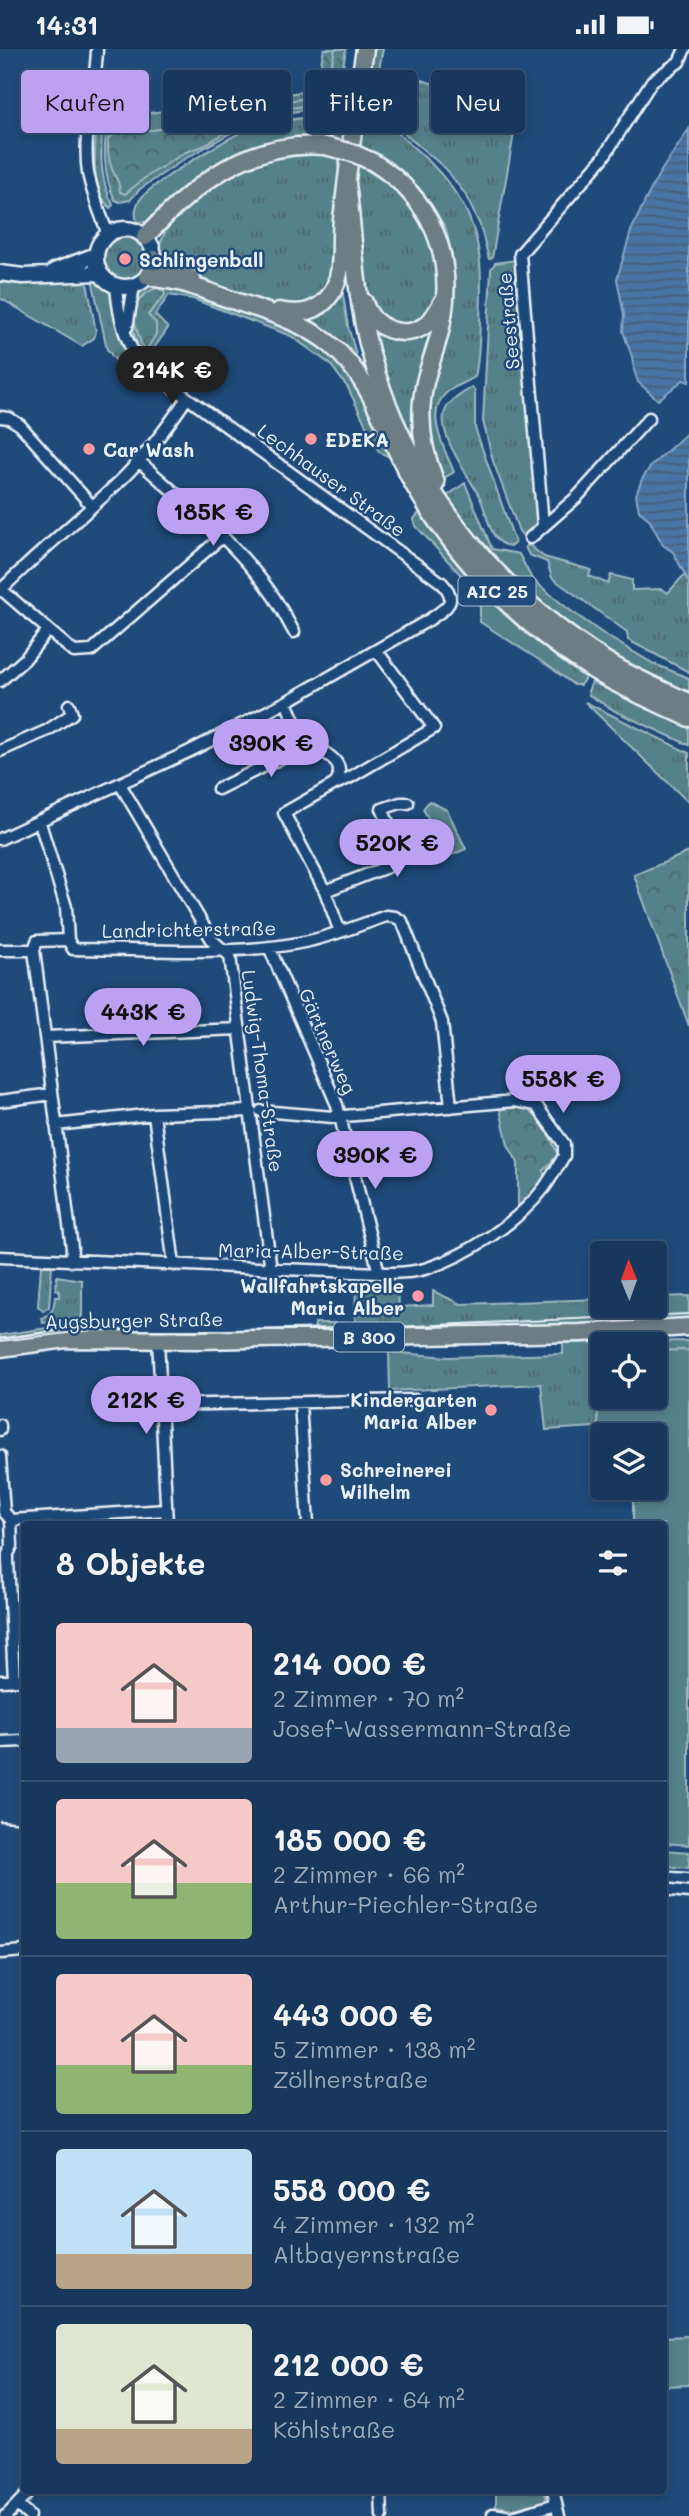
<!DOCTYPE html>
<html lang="de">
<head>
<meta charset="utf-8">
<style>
	:root { --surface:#17385c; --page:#244365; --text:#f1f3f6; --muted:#9eacbb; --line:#365272; --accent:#bca0f2 }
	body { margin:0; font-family:Mali,sans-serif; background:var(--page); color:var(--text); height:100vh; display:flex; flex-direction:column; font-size:26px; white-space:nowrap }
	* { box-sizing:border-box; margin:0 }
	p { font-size:23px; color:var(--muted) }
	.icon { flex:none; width:38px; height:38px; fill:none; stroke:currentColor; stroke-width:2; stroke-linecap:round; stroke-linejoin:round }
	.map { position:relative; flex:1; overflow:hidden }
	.side { position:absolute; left:21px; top:1472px; width:646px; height:973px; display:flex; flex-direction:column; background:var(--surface); border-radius:7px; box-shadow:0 4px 10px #0003,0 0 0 2px var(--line) }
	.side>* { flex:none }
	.top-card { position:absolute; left:21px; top:21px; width:648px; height:63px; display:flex; gap:14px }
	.needle { width:46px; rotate:359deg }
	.buttons { position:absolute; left:590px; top:1192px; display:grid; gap:14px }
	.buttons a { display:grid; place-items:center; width:77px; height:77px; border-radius:7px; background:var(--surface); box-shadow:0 4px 10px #0003,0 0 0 2px var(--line); font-size:35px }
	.price { position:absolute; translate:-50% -60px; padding:0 16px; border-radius:24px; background:var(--accent); color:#111; font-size:23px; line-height:46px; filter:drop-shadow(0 2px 4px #0008) }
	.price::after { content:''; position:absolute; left:50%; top:42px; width:21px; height:16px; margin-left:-10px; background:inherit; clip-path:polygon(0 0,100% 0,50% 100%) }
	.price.selected { background:#222; color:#fff }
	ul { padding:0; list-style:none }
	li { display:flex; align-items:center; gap:21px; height:175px; padding:0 35px }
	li+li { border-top:2px solid var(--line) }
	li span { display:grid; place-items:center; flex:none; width:196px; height:140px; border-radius:7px; color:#555 }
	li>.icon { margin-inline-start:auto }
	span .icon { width:84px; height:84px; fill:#fffc; stroke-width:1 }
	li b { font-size:30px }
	h2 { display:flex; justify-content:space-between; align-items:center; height:84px; padding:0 35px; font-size:30px }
	.pill { padding:0 24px; border-radius:7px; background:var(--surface); box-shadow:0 4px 10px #0003,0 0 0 2px var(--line); font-size:24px; line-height:63px }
	.pill.selected { background:var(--accent); color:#111 }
	.status { display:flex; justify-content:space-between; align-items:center; height:49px; padding:0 35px; background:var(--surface); direction:ltr }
	.status svg { height:19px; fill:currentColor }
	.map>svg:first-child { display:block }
	.grass { fill:url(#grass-tufts); stroke:#9eb9c1; stroke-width:2 }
	.forest { fill:url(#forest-crowns); stroke:#9eb9c1; stroke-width:2 }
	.pitch { fill:#54818a; stroke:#9eb9c1; stroke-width:2 }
	.water { fill:url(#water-rules); stroke:#89a7c6; stroke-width:2 }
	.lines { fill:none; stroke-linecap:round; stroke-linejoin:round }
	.minor-casing { stroke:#e8f1f8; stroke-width:15 }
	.secondary-casing { stroke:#e8f1f8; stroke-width:19 }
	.primary-casing { stroke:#e8f1f8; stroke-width:21 }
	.minor { stroke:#1f4a7a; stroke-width:10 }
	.secondary { stroke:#1f4a7a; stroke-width:14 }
	.primary { stroke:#6c7e84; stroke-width:16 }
	.tram { stroke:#e8f1f8; stroke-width:2 }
	.rail { stroke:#e8f1f8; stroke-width:2.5 }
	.primary-bridge-casing { stroke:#e8f1f8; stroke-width:21; stroke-linecap:butt }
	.primary-bridge { stroke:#6c7e84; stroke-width:16 }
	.poi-dot { fill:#ff9aa2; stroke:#1f4a7a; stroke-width:2.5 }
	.labels { text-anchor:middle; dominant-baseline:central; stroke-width:5; stroke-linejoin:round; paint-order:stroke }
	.shield { fill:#1f4a7a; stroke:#acbfd2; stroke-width:2 }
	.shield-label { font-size:18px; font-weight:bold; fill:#e8f1f8 }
	.poi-label { font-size:19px; font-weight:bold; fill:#e8f1f8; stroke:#1f4a7a; text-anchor:start }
	.street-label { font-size:19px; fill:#e8f1f8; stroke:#1f4a7a }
</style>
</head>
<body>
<div class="status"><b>14:31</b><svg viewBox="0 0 49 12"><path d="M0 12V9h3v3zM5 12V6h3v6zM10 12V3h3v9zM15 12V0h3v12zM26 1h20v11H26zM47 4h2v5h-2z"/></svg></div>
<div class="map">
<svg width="689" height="2467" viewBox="0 0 689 2467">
	<defs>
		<pattern id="grass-tufts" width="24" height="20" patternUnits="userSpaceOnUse" patternTransform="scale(1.75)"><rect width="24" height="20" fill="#54818a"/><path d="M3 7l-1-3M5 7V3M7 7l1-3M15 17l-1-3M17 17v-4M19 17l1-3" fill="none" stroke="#4e676d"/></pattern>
		<pattern id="forest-crowns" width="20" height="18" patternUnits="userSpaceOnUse" patternTransform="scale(1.75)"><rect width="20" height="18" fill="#54818a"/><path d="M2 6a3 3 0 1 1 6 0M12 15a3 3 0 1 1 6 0" fill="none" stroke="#4e676d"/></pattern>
		<pattern id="water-rules" width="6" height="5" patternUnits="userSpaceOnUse" patternTransform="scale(1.75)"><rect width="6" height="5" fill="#4975a4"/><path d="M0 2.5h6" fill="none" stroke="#485e77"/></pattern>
	</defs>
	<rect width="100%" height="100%" fill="#1f4a7a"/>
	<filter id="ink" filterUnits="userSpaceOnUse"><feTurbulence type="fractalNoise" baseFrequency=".0143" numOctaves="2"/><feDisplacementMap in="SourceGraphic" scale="14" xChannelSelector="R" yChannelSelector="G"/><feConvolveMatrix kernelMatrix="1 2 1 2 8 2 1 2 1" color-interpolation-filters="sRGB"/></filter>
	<g filter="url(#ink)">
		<path class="grass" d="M329,0h17l-6,35 -6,11 -9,9 -12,5 -37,5 -24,7 -69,39 -43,29 -10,11 -10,2 -5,-2c-13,-27 -11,-52 -8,-81l215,-30z
			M373,0h10c-3,15 -7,32 -4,48 3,25 21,39 39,54 16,14 31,31 42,49 24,38 22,80 20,124 -1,18 -1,36 -5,53 -8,5 -17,8 -25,13 -28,20 -6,57 4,82l-10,6 -10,-30 -7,-42 12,-51 9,-24 6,-32 -1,-39 -7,-31 -21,-34 -25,-26 -41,-24z
			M388,20l130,42 -26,147 -3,1 -9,-34 -15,-31 -19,-25 -41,-35 -12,-17 -7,-22z
			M347,32h7l-9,63 -37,-6 -23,2 -80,34 -59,48h-9c-3,-9 -1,-18 5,-25 15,-17 93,-64 115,-72 23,-8 54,-2 73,-17 9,-6 13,-17 17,-27z
			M103,70c-2,31 -5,57 10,86l-3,3c-18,-18 -16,-49 -14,-72l3,-5v-11z
			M324,103v3l18,3 -6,50 -4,75 -23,23h-34l-86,-32 -29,-18 -2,-8 8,-18 24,-29 14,-12 64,-33z
			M357,116c19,10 38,21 53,37 20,20 36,74 26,102 -8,21 -43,29 -59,13 -4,-4 -6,-10 -9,-14l-12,-112z
			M103 209a23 23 0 1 1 46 0a23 23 0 1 1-46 0Z
			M515,211l3,8 19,252 -2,7 -12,9 -4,-5 -26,-70 -10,-40 8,-152 4,-6z
			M86,228l10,55 -2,6 -12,8 -82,-48v-17l14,3z
			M92,230c30,5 23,50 32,72 6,14 17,24 30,32l-3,5h-3l-29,-23 -12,-16z
			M341,233l7,44 12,43 -65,-52z
			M160,234l131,41 56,42 47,93 -15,-7 -31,-64 -18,-24 -39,-28 -98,-37 -24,-4 -14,20 13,13 -18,26 6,5 -4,4c-4,-3 -9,-7 -11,-12 -10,-16 -14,-51 3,-63 4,-4 10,-4 16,-5z
			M441,267l-19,139 -9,-10 -32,-77 -12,-47 13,10z
			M472,338l3,4v37l40,114 -3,4c-22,0 -24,-30 -31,-46 -10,-23 -49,-69 -34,-93 5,-8 17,-14 25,-20z
			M465,434l27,66 27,5 13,25 35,29 38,27 49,29 35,14v17c-79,-37 -153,-82 -208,-150 -13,-16 -26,-31 -34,-49z
			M419,464c49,72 95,116 166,165l-5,7h-6l-24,-18 -70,-45v-15l-9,-21 -56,-61 -1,-6z
			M529,496l15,12 47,13 -2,6 19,8 3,-9 21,5v10l30,-1 6,4 16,-18 5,7v90l-61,-32 -1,-8 -75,-54 -5,-16 -18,-7 -4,-8z
			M592,633l97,42v21l-72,-33 -28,-17 -1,-4z
			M585,653l104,51v48h-2z
			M429,752l18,9 19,39 -30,12 -3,-34 -10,-18z
			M41,1217h11l-3,41 -6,4 -5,-5z
			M57,1227l25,4v36l-2,3 -37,4 -1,-5c11,-4 12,-11 13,-21h4v-7h-3z
			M356,1229l23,1 4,9 15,2 1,17 34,-2v-14l28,13 141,-5v6h52l1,-8 34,-1v23l-97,6 -278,8 1,-10h40z
			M75,1275v8l-75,11v-8z
			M689,1292v9l-34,1 -1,-7h-52v9h-4l4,44 39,19v19h-9l-1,-10 -85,5 -5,-46 -151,7 -1,-39 59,5 115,-3v-11z
			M663,1801l26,2v16l-26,-2z
			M496,2441h48l3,11 -34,8 -17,-3z"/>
		<path class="forest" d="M324,0h11l-10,46 -7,5 -2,-13z
			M311,49l5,3 -4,4 -53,7 -56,34 -17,6 -40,25 -21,17 -5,-2c0,-10 -5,-15 -8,-23 -4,-10 -4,-19 -4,-30 18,-14 25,-7 44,-9 15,-1 25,-9 37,-17l11,2 52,-10z
			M157,239l7,3 1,4 -17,20 8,8v11l-9,15 -5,-3c-9,-23 -15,-48 15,-58z
			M689,803v174l-55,-151z
			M522,1057c18,9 29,31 36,49l-15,16 2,6 -11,19 -16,10v-43l-10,-18 -8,-36z"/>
		<path class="pitch" d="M689,1301v495l-26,-2v-319h-30v-36l21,-1v-52h-22l-1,-10 -33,1v-73h4v44h52l1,-46z
			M689,2287v49l-24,1 -2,-49z"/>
		<path class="water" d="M689,80v253l-6,-2 -25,20 -20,-18 -4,-12 -2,-13 -9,-26 1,-16 -7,-36 14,-48 14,-30 14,-27z
			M689,382v151l-16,-30 -10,-7 -14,-26 -10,-8 -3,-16 6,-16 9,-13z"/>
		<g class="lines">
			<g class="minor-casing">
				<path id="minor" d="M97,0c-1,40 -15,84 -9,124 4,21 13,41 20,62
					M127,278l7,-41
					M0,368l9,1 11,7 72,81
					M139,412c45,41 94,79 130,129 10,13 17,28 25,42
					M543,476l-23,-271 83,-96 49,-77 27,-19 6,-13
					M530,489l47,-41 72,-79
					M2,541l72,62 17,-1 132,-115
					M0,542c39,-40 83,-74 123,-113 24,-24 45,-52 64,-80
					M0,632l25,-22 23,-29
					M286,653c5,11 10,27 18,36 12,14 47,19 31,46l-51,29 41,78 15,41
					M0,702l48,-21 24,-16 -3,-9
					M120,735l92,156 18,16 41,314
					M335,735l14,-6 85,-50 -57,-77
					M218,740l93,-46
					M40,774l26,84 2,33
					M0,790l190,-88 96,-49 141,-81c18,-12 33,-19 15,-38l-300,-218c-17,-21 -24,-52 -26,-79
					M325,842l67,-26 4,-5c-1,-19 -5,-34 -14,-51l18,-6h8
					M269,898l68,158 42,168
					M0,901h34l3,-9 31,-1 5,9c76,0 161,8 236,-8 26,-6 51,-16 77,-25l9,1 7,4 40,101 9,85
					M34,901l38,298 -1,13
					M45,988l195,-8
					M0,1052l52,-7
					M154,1065l20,151
					M56,1076l98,-11 97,-3
					M0,1208l379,16c16,0 33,0 49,-5 40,-13 90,-46 116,-80 7,-10 14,-22 20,-32v-12l-28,-39 -21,-4 -182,16 -72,-6
					M158,1290l9,185
					M300,1354l8,121
					M160,1356l256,-5
					M0,1376v5
					M0,1407l4,56 7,8 1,26 -4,8v7l6,119
					M11,1471l155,-10
					M0,1632l24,-1
					M0,1693l24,-1
					M663,1840l26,3
					M0,1904l24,-2
					M381,2441l1,26
					M553,2441l6,26
					M17,2456l12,11
					M493,2465l13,2
					M6,2467l25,-26
					M516,2467l40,-12"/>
			</g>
			<g class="secondary-casing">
				<path id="secondary" d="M96 209a29 29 0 1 1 58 0a29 29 0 1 1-58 0Z
					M54,222l42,-16
					M0,224l23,3 76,-3"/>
			</g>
			<g class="primary-casing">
				<path id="primary" d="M373,113c58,36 82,93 69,160 -3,19 -11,38 -16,56 -9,35 -4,72 10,105
					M347,134c7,56 8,113 23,168 35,130 124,240 238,311 26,16 54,28 81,40
					M145,188c50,-53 102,-97 180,-91
					M154,210l38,20
					M148,227c10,3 21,4 31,6 17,4 34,12 50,17 35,12 73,22 102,46 43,36 56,93 83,140 45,79 115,148 194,194 26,14 54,26 81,39
					M364,253c7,26 40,40 63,22 7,-6 11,-15 16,-23
					M279,262c21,4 39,2 52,-17 14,-22 8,-49 11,-74 7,-57 13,-114 23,-171
					M0,1299l66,-9 133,1 381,-7 109,-6"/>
			</g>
			<use href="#minor" class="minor"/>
			<use href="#secondary" class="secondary"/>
			<use href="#primary" class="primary"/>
			<path class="tram" d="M0,1292l92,-11h231l366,-16"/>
			<path class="rail" d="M0,1772l24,2
				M663,1822l26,2"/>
			<g class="primary-bridge-casing">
				<path id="primary-bridge" d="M325,97l28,7 20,9"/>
			</g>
			<use href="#primary-bridge" class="primary-bridge"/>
		</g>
	</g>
	<g class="poi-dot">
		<circle cx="125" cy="210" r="7"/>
		<circle cx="311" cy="390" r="7"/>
		<circle cx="89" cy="400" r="7"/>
		<circle cx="418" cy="1247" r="7"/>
		<circle cx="491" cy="1361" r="7"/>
		<circle cx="326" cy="1431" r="7"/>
	</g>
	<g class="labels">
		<g class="shield">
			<rect x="458.5" y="527.5" width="77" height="29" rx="5"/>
			<rect x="334" y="1273.5" width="70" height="29" rx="5"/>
		</g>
		<g class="shield-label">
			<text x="497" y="542">AIC 25</text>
			<text x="369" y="1288">B 300</text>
		</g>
		<g class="poi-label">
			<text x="139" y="210">Schlingenball</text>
			<text x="325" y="390">EDEKA</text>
			<text x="103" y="400">Car Wash</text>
			<text x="404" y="1236" text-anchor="end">Wallfahrtskapelle<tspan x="404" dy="22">Maria Alber</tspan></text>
			<text x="477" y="1350" text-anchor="end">Kindergarten<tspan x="477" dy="22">Maria Alber</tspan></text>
			<text x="340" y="1420">Schreinerei<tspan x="340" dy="22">Wilhelm</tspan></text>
		</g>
		<g class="street-label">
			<text transform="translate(508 272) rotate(-95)">Seestraße</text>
			<text transform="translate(332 431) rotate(36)">Lechhauser Straße</text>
			<text transform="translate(189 880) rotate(-1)">Landrichterstraße</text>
			<text transform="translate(328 992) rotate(66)">Gärtnerweg</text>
			<text transform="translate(263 1022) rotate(82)">Ludwig-Thoma-Straße</text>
			<text transform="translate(311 1202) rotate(1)">Maria-Alber-Straße</text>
			<text transform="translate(134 1271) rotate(-1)">Augsburger Straße</text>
		</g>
	</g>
</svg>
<div class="buttons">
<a><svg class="needle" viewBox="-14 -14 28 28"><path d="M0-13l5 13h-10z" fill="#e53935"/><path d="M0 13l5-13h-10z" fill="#9eacbb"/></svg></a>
<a><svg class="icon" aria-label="locate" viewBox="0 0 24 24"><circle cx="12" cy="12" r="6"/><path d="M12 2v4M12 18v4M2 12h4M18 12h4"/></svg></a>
<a><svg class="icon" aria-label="layers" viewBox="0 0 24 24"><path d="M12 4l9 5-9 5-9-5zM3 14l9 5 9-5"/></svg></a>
</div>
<b class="price selected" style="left:172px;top:357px">214K €</b>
<b class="price" style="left:213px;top:499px">185K €</b>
<b class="price" style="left:271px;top:730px">390K €</b>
<b class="price" style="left:397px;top:830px">520K €</b>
<b class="price" style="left:143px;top:999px">443K €</b>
<b class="price" style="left:563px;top:1066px">558K €</b>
<b class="price" style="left:375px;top:1142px">390K €</b>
<b class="price" style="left:146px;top:1387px">212K €</b>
<div class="top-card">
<a class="pill selected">Kaufen</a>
<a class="pill">Mieten</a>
<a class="pill">Filter</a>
<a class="pill">Neu</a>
</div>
<section class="side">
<h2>8 Objekte<svg class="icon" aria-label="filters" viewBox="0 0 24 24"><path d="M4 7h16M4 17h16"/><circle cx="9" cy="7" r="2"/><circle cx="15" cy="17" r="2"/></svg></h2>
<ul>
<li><span style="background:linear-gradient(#f6c9c9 75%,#9aa5b1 0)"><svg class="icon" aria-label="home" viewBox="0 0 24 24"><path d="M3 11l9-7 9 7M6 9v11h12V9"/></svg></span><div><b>214 000 €</b><p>2 Zimmer · 70 m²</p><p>Josef-Wassermann-Straße</p></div></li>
<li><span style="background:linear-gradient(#f6c9c9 60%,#8fb573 0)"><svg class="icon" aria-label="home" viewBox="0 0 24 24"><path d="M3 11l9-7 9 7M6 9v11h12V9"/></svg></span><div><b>185 000 €</b><p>2 Zimmer · 66 m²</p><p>Arthur-Piechler-Straße</p></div></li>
<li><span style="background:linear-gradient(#f6c9c9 65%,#8fb573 0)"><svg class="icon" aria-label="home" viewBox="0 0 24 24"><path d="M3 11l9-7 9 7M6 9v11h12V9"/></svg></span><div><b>443 000 €</b><p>5 Zimmer · 138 m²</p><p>Zöllnerstraße</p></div></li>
<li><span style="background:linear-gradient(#bfe0f5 75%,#b9a48a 0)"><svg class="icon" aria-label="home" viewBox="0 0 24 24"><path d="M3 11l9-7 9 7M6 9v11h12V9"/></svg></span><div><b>558 000 €</b><p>4 Zimmer · 132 m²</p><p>Altbayernstraße</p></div></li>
<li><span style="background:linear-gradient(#dfe7d0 75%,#b9a48a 0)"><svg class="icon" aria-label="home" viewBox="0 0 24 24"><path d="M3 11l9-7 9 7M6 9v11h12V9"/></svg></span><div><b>212 000 €</b><p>2 Zimmer · 64 m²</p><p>Köhlstraße</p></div></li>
</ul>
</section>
</div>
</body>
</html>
